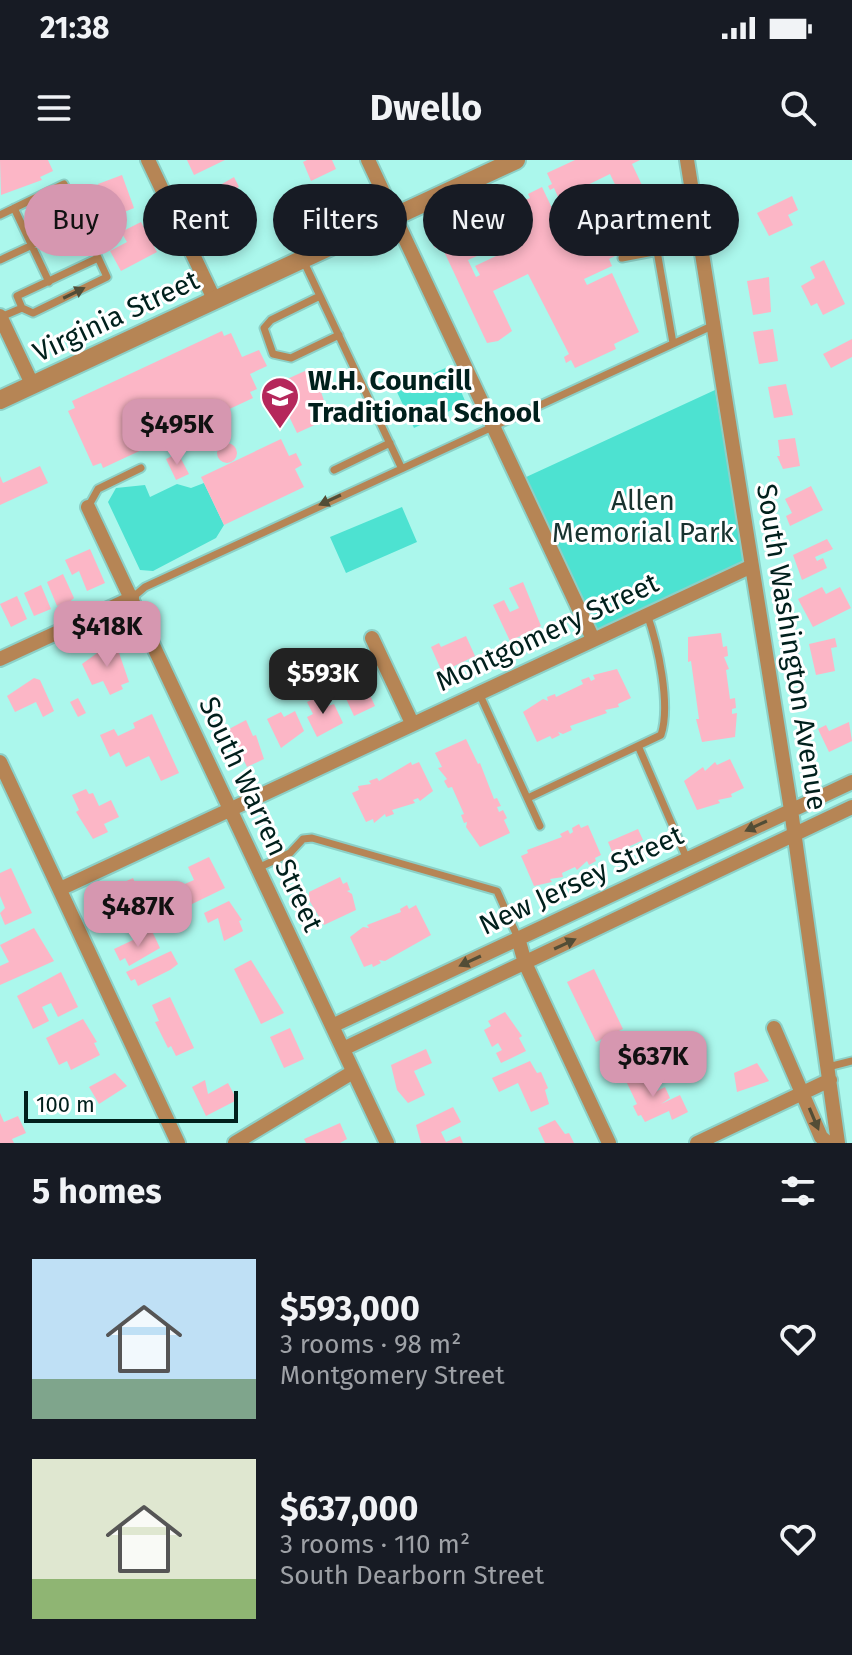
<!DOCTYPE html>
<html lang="en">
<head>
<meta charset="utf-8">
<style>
	:root { --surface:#171b24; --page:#242831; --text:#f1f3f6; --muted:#9ea1a6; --accent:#d697b0 }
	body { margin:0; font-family:"Fira Sans",sans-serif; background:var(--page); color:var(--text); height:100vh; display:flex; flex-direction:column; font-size:30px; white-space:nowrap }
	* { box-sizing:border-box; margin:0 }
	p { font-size:26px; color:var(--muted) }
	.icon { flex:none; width:44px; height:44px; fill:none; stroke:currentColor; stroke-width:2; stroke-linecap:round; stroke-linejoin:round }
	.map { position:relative; height:983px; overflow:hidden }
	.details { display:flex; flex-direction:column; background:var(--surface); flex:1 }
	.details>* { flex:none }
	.top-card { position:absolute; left:24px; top:24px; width:804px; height:72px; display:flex; gap:16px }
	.scale { position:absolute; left:24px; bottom:20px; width:214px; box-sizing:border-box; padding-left:8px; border:4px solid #00201c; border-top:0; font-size:22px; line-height:28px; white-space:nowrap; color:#00201c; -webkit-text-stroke:6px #fff; paint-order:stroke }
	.price { position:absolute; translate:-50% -68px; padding:0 18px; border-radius:16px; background:var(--accent); color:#111; font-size:26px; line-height:52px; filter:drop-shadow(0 2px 4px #0008) }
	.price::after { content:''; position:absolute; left:50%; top:48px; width:24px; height:18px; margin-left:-12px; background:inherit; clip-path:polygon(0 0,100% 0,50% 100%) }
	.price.on { background:#222; color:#fff }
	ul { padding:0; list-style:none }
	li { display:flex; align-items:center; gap:24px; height:200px; padding:0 32px }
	li span { display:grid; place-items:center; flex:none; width:224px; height:160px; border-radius:0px; color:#555 }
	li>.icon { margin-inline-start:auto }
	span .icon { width:96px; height:96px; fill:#fffc; stroke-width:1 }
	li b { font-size:34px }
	h2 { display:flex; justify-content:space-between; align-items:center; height:96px; padding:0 32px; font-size:34px }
	.pill { padding:0 28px; border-radius:36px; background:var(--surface); box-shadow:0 4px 12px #0003; font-size:28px; line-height:72px }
	.pill.on { background:var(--accent); color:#111 }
	.status { display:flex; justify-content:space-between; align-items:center; height:56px; padding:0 40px; background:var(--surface); direction:ltr }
	.status svg { height:22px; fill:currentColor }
	header { display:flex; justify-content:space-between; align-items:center; height:104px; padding:0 32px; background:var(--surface); font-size:36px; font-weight:700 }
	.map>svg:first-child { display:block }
	.green { fill:#4de2d1 }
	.building { fill:#fcb6c6 }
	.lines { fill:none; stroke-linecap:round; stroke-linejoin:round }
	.service-casing { stroke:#8cd0c7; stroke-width:11 }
	.minor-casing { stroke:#8cd0c7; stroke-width:18 }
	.tertiary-casing { stroke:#8cd0c7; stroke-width:22 }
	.service { stroke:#b68555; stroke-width:7 }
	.minor { stroke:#b68555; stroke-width:14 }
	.tertiary { stroke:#b68555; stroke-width:18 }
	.oneway { fill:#524d36 }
	.labels { text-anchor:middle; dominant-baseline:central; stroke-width:6; stroke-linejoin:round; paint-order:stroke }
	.street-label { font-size:28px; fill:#00201c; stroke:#fff }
	.poi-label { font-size:28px; font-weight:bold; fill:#00201c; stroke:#fff; text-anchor:start }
	.park-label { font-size:28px; fill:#18332f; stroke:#fff }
</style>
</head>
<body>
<div class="status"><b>21:38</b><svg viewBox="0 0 49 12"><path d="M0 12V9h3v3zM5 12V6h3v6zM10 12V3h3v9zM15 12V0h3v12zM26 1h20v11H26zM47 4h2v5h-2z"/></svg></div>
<header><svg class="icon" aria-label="menu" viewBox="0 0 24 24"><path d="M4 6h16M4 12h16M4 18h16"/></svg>Dwello<svg class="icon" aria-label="search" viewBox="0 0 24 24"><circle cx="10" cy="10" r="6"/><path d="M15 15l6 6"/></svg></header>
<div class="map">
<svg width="852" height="983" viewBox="0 0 852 983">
	<rect width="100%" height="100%" fill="#abf7ec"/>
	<path class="green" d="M450,206l16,37 -52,25 -18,-38z
		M715,230l29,171 -147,69 -73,-152z
		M204,323l20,42 -8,13 -63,33 -13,-1 -32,-68 8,-14 29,-3 5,12 27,-13 14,4z
		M402,347l15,35 -71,31 -16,-36z"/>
	<path class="building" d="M0,0h48l5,11 -13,6 2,3 -41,15z
		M187,0h38l-31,15z
		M307,0h25l4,9 -25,12 -8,-19z
		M575,0h65l-8,4 34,72 -13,9 -1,-2 -8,3 -10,-21 -19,9 9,12 -1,6 -14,7 3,7 -28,13 3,6 25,-12 27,59 -25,12 2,5 -41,19 -4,-8 -5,3 -2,-6 5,-3 -41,-80 -35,17 19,40 -14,10 -11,2 -46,-98 -6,3 -8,-16 61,-29 12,25 -13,7 -5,-10 -16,8 11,23 -9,4 8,17 4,-2 -5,-9 42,-20 -16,-36 29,-12 -2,-4 14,-7 18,38 61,-28 -11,-23 -51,25 -5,-11 -4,2 -2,-4 4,-2 -5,-11z
		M122,15l12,33 -24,10 -12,-34z
		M234,17l5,10 -6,3 12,21 -17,11 -18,-31z
		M792,36l6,14 -10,5 5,10 -24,11 -12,-23z
		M141,62l16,30 -36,19 -11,-20 17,-9 -6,-10z
		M824,100l21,44 -22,11 -6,-12 -6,3 -10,-20 14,-8 -5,-11z
		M769,117l2,35 -18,3 -6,-34z
		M773,169l5,32 -19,3 -6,-32z
		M222,171l2,5 7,-3 11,24 17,-7 8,16 -17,8 7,15 -7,3 3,6 -150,70 -2,-5 -8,3 -25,-55 7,-3 -3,-7z
		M852,179v18l-21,11 -8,-14z
		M307,210l10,20 3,-1 10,29 -33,15 -23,-48z
		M786,224l7,31 -19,3 -6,-31z
		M795,278l5,28 -17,3 -6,-13h3l-2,-16z
		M281,279l8,17 7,-3 6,12 -7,4 9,18 -80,38 -23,-48z
		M217 293a10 10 0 1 1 20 0a10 10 0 1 1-20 0Z
		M178,293l11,21 -13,6 -10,-21z
		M40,306l8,17 -48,22v-29l3,7z
		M811,326l12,24 -33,16 -4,-10 6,-3 -7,-14z
		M827,379l6,10 -18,8 2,4 6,-3 4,10 -25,12 -9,-25z
		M90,389l15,34 -18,8 -8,-20 -7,4 -7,-15z
		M63,414l11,24 -11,10 -2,-4 -4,2 -10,-24z
		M523,422l18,44 -31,15 -17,-36 11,-5 6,12 9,-4 -10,-20z
		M41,425l10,24 -17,7 -10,-23z
		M822,427l4,7 14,-7 11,21 -38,19 -15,-28z
		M17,436l10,23 -16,8 -11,-23z
		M721,473l2,14 4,-1 1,10 -4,1 5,12 -3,1 4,29 5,-1 1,10 -4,1v5l5,-1 -2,24 -33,5 -6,-23h3l-8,-58 -3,1v-25z
		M466,476l9,20 -33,16 -11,-25 8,-4 2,4z
		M835,478l2,9 -6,1 4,23 -19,4 -7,-31z
		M116,484l13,38 -8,3 2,4 -13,6 -7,-14 -11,4 -10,-21 22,-16z
		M358,509l17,37 -21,10 -17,-37z
		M617,509l14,29 -13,6 1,3 -14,3 2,3 -37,13 2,4 -9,4 -5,-2 2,3 -8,4 -2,-3 -13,6 -14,-30 20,-13 5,2 -1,-4 8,-3 1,3 27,-13 -2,-4 8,-3 2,4 4,-2 -2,-4z
		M34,518l6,2 14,31 -11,6 -7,-15 -21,10 -8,-16z
		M323,534l5,12 6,-2 9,19 -26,14 -10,-20 6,-3 -6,-12z
		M78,538l8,15 -8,4 -8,-15z
		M295,551l9,20 -23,17 -14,-29 14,-7 3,5z
		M152,554l27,59 -18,8 -12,-25 -23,11 -7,-15 -9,5 -10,-22 14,-6 4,7 17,-8 -2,-5z
		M246,560l7,16 3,-1 8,24 -17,8 -18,-38z
		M849,562l3,19 -23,11 -11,-23 8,-4 3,6z
		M466,579l12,25 2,-1 14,36 3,-1 4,8 -4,1 2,5 4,-2 4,8 -3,2 6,13 -30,14 -14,-20 1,-5 -3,1 -3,-8 3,-1 -12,-27 -4,1 -4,-7 3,-2 -9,-11 4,-1 -7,-14z
		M730,599l14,29 -13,6 1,3 -14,3 2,3 -23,7 -13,-29 19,-14 2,4 10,-9 2,3z
		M411,602l1,3 7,-3 14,29 -13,10 -2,-3 -5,2 2,3 -23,7 2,4 -8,3 -1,-3 -11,9 -1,-4 -7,3 -14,-29 7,-3 -1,-4 13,-2 -2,-3 8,-3 2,3z
		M86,629l3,5 4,-1 6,13 12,-6 8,17 -15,7 4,8 -15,7 -17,-27 3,-2 -7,-15z
		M579,664l2,4 7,-3 13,30 -6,3 1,3 -7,4 -2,-4 -10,9 -2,-3 -13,6 1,4 -13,2 2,3 -18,4 -13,-30 7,-3 -1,-3 35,-13 -2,-3 8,-4 2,4 3,-2 -1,-4z
		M638,669l5,11 -30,14 -5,-12z
		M209,697l16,31 -35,17 -10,-19 14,-6 -6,-13z
		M11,708l21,45 -27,12 -5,-12 5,-5 -5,-12v-23z
		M340,717l3,7 4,-2 3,8 -3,1 5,3 4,16 -32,15 -15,-25v-8z
		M133,718l5,11 -7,3 4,9 -23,11 -3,-6 -4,2 -7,-14z
		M164,739l11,27 -14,6 -12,-26z
		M229,741l13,19 -3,1 4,10 -19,10 -6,-23 -10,5 -4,-10z
		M407,745l2,4 7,-4 15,30 -46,26 -6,-1 2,3 -8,4 -1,-3 -8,3 -14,-30 13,-10 6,1 -2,-3 34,-13 -1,-3z
		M34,768l20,33 -54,24v-19l9,-4 -9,-17z
		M152,771l8,17 -31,18 -4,-8 -5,3 -6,-12z
		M171,791l7,13 -8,6 -32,16 -3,-7 -4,2 -5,-9z
		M251,800l33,53 -23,11 -27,-55z
		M594,809l29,60 -27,13 -29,-60z
		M61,812l17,35 -20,10 -7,-14 -9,4 7,14 -16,8 -16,-33z
		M170,837l24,51 -18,8 -5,-10 -3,2 -13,-26 4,-1 -7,-16z
		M505,852l17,24 -3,2 7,13 -25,12 -5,-10 6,-3 -4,-7 -6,4 -8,-17 7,-4 -3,-5z
		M83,859l14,23 -3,1 6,12 -29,15 -4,-9 -8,4 -13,-27z
		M290,868l14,31 -20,9 -14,-31z
		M426,889l6,14 -18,8 11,24 -17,8 -11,-13 -6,-25z
		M530,901l7,12 4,-1 7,16 -3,2 4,14 -18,8 -13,-29 -19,9 -7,-14z
		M757,903l12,18 -32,11 -3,-19z
		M645,911l10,21 10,-5 5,11 -9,6 19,-9 8,17 -16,8 -3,-9 -24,11 -4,-7 -3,1 -5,-10 4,-2 -12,-25z
		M115,913l12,13 -28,18 -10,-17z
		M205,920l3,14 20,-11 9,17 -31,16 -14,-29z
		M453,947l8,15 -20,10 5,10 14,-6 3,7h-42l-5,-18z
		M0,953l4,9 14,-6 8,17 -14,6 2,4h-14z
		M555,960l10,14 4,-1 5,10h-29l-7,-15z
		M340,963l7,16 -7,4h-34l-2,-4z"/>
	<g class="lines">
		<g class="service-casing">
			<path id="service" d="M14,48l35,74
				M0,55l64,-31 43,93 -74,36 -11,-5 -5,-12 81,-38
				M657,91l16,92
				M622,98l79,-15
				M0,100l82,-38
				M303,100l98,207
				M320,136l-49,24 -7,8 9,26 18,4 48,-23
				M1,157l21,-9
				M334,310l56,-27
				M88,347l10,-18 43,-21
				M132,438l13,-11 569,-262
				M479,533l61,133
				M639,588l48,111
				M528,638l133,-63c10,-30 -3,-90 -14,-121
				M258,708l32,-15 13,-14 9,-1 185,53 21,47
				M828,907l24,-6"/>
		</g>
		<g class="minor-casing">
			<path id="minor" d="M148,0l67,141
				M368,0l225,479
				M687,0l104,650 47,333
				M0,156l33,70
				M88,347l299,636
				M372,478l40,85
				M0,499l132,-61
				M0,602l178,381
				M60,729l692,-323
				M518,778l7,25 84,180
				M332,866l520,-244
				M774,868l47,109 7,6
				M343,889l509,-242
				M235,983l118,-71
				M697,983l133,-63"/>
		</g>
		<g class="tertiary-casing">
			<path id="tertiary" d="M0,240l516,-240"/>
		</g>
		<use href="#service" class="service"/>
		<use href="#minor" class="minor"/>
		<use href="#tertiary" class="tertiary"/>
	</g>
	<defs><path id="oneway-solid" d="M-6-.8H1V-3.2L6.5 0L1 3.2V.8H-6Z" transform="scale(2)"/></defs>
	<g class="oneway">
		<use href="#oneway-solid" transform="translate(74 133) rotate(-26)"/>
		<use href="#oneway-solid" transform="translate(330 340) rotate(155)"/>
		<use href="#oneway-solid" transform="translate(756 666) rotate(155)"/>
		<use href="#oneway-solid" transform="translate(565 784) rotate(-25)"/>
		<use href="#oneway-solid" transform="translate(470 801) rotate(155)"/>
		<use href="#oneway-solid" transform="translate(814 959) rotate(67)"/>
	</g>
	<defs>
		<g id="school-pin" transform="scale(2)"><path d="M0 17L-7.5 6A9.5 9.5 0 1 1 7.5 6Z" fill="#b5275b" stroke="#fff"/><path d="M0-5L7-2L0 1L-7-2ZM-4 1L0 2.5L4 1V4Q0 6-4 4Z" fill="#fff"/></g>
	</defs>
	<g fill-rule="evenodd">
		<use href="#school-pin" x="280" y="236"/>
	</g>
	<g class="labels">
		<g class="street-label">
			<text transform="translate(116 156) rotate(-25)">Virginia Street</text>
			<text transform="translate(547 472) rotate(-25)">Montgomery Street</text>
			<text transform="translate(792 487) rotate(81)">South Washington Avenue</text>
			<text transform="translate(261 654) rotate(65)">South Warren Street</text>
			<text transform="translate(581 720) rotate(-25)">New Jersey Street</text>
		</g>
		<g class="poi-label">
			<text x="308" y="220">W.H. Councill<tspan x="308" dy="32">Traditional School</tspan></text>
		</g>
		<g class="park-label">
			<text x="643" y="340">Allen<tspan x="643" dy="32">Memorial Park</tspan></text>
		</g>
	</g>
</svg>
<div class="scale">100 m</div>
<b class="price" style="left:177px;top:307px">$495K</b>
<b class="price" style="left:107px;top:509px">$418K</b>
<b class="price on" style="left:323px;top:556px">$593K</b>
<b class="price" style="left:138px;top:789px">$487K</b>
<b class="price" style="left:653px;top:939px">$637K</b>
<div class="top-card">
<a class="pill on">Buy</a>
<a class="pill">Rent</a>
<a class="pill">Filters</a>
<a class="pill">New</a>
<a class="pill">Apartment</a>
</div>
</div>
<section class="details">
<h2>5 homes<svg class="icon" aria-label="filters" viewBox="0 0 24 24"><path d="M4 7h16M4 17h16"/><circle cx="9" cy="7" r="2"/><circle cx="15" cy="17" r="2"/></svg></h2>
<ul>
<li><span style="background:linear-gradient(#bfe0f5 75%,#7fa58c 0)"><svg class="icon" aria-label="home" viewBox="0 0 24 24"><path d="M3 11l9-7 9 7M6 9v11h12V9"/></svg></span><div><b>$593,000</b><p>3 rooms · 98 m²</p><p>Montgomery Street</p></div><svg class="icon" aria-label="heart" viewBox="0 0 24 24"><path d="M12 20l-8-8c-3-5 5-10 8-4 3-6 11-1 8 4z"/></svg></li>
<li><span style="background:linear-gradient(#dfe7d0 75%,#8fb573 0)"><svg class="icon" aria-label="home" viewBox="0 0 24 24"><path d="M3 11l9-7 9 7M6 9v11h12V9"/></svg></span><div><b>$637,000</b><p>3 rooms · 110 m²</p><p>South Dearborn Street</p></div><svg class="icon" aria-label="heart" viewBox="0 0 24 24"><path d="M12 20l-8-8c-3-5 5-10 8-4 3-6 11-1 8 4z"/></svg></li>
</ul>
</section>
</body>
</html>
